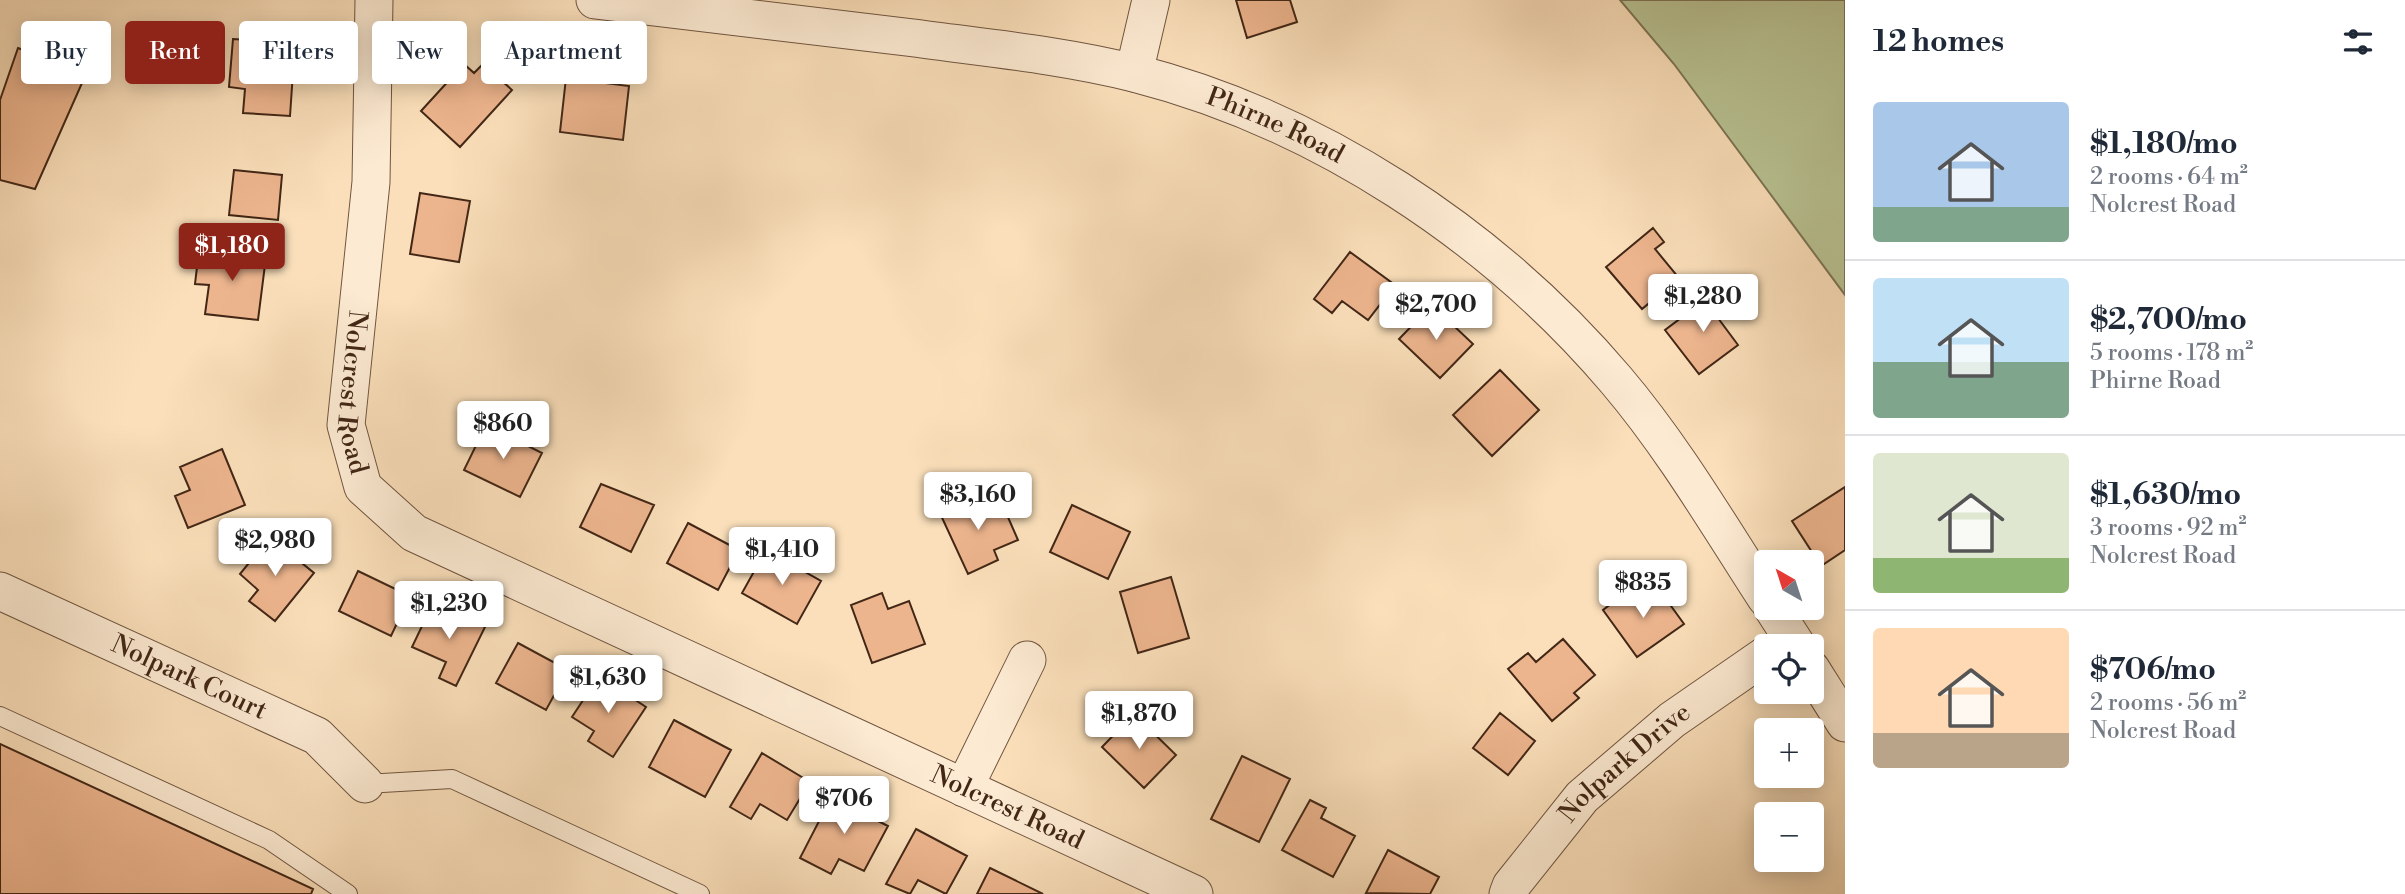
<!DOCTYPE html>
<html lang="en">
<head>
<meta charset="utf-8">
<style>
	:root { --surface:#fff; --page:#f2f2f3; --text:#1f2937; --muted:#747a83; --line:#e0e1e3; --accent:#8f2418 }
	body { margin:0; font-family:"Libre Bodoni",serif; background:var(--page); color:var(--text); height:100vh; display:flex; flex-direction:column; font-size:26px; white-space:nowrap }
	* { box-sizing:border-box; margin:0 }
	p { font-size:23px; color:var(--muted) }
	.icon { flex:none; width:38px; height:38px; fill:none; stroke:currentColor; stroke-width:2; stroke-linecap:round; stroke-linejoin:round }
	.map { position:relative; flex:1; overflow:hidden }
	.drawer { display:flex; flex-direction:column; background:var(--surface); width:560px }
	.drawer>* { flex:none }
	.hud { position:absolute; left:21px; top:21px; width:665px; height:63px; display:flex; gap:14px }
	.needle { width:46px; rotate:321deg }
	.fabs { position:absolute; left:1754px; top:550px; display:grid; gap:14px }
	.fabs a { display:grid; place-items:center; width:70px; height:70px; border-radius:7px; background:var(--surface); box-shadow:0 4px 18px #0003; font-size:35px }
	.price { position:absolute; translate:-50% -60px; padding:0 16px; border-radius:7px; background:#fff; color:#222; font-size:23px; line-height:46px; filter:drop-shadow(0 2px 4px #0008) }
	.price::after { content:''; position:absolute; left:50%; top:42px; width:21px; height:16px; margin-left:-10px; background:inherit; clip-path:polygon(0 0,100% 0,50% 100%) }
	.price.current { background:var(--accent); color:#fff }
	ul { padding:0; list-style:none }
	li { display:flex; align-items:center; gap:21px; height:175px; padding:0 28px }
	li+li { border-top:2px solid var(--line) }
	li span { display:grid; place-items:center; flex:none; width:196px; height:140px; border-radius:7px; color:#555 }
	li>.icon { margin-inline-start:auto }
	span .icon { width:84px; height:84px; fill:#fffc; stroke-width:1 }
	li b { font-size:30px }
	h2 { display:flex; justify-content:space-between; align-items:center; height:84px; padding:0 28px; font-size:30px }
	.pill { padding:0 24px; border-radius:7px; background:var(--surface); box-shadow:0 4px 18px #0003; font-size:24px; line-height:63px }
	.pill.current { background:var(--accent); color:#fff }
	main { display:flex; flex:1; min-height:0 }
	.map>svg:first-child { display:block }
	.green { fill:#b9c394; stroke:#7e7555; stroke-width:2 }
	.building { fill:#edb58e; stroke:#422716; stroke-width:2 }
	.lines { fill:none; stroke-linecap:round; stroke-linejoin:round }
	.lane-casing { stroke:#70553f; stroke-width:20 }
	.street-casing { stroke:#70553f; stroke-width:39 }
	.lane { stroke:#fcead2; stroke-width:18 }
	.street { stroke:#fcead2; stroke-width:37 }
	.labels { text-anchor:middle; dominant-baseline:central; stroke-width:5; stroke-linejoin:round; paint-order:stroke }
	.street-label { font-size:26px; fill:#422716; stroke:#fcead2 }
</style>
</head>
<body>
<main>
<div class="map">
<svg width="1845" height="894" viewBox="0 0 1845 894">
	<rect width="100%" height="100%" fill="#fadfba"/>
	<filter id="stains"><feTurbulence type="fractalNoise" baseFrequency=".00286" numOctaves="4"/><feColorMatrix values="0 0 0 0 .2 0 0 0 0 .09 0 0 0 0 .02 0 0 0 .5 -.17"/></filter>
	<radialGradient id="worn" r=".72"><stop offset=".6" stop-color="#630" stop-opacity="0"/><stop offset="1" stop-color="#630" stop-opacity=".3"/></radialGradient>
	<path class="green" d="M1620,0h225v295l-171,-231z"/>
	<path class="building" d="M1236,0h54l7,22 -50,16z
		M233,39l62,4 -5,73 -47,-3 2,-24 -16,-2z
		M18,48l68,26 -51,115 -35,-9v-80z
		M464,64l10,9 9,-9 29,26 -52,57 -39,-36z
		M566,78l63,8 -6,54 -63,-8z
		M234,170l48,5 -4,45 -49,-5z
		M420,193l50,8 -11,61 -49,-8z
		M1653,228l11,14 -9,7 24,29 -37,31 -36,-42z
		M199,250l67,7 -8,63 -53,-6 4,-29 -14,-1z
		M1350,252l45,33 -27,35 -26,-19 -10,12 -18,-14z
		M1717,291l10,13 -12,10 23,31 -39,29 -34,-44z
		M1432,305l41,39 -33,34 -41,-39z
		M1500,370l39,40 -47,46 -39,-41z
		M486,425l56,28 -22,44 -56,-27z
		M222,449l23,56 -57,23 -13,-32 15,-6 -10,-23z
		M601,484l53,21 -23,47 -51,-25z
		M1845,487v63l-24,16 -29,-45z
		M967,496l7,15 26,-12 18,41 -24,10 4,10 -30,14 -30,-65z
		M1072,505l58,27 -22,47 -58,-27z
		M688,523l51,27 -21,40 -51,-27z
		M270,537l44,36 -39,48 -26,-20 9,-11 -18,-16z
		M766,550l55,31 -24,43 -55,-31z
		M358,571l52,25 -19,40 -52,-25z
		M1171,577l18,61 -51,15 -18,-61z
		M1658,588l26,36 -47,33 -34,-47 25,-19 9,12z
		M882,593l6,16 21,-8 16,43 -53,19 -21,-58z
		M433,603l52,24 -29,59 -17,-8 7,-16 -34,-15z
		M1563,639l32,36 -21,18 5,5 -27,23 -44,-52 20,-16 8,9z
		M518,643l50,27 -22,40 -50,-27z
		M599,676l47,31 -33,50 -25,-16 6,-10 -22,-14z
		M1500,713l35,28 -27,34 -35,-27z
		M1134,714l42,41 -32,33 -42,-41z
		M674,720l57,30 -26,47 -56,-30z
		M0,744l313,145 -2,5h-311z
		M762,753l48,29 -23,38 -27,-16 -9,15 -21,-12z
		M1242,756l48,23 -31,63 -48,-23z
		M834,792l30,15 -4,5 28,14 -24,45 -25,-12 -8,15 -31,-16z
		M1310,800l16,8 -5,10 34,18 -22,41 -51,-27z
		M916,829l51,27 -21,38 -28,-14 -8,14 -24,-10z
		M1388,850l51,27 -9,17 -64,-1z
		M990,868l53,26h-66z"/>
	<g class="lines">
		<g class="lane-casing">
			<path id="lane" d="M0,716l269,124 79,54
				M365,784l87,-5 248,115"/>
		</g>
		<g class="street-casing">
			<g id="street">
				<path id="s1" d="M374,0l-3,182 -25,243 17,62 51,46 780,361"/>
				<path id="s2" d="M595,0c107,12 213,25 319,38 73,10 148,17 220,35 184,47 359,162 482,307 57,67 102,144 150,218"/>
				<path d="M1134,73l17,-73"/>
				<path id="s3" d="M0,591l317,145 48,48"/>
				<path d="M1772,607l25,39"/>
				<path d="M1811,669l34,54"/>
				<path d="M964,788l63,-128"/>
				<path id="s4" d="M1508,894l3,-8 71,-89 90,-77 94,-65"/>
			</g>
		</g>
		<use href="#lane" class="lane"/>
		<use href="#street" class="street"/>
	</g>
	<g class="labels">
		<g class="street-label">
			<text stroke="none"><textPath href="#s2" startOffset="695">Phirne Road</textPath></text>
			<text stroke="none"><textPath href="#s1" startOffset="394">Nolcrest Road</textPath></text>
			<text stroke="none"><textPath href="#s3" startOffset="208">Nolpark Court</textPath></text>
			<text stroke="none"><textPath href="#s4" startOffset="177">Nolpark Drive</textPath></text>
			<text stroke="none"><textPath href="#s1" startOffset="1213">Nolcrest Road</textPath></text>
		</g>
	</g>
	<rect width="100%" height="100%" filter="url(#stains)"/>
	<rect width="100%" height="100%" fill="url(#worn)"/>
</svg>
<div class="fabs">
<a><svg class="needle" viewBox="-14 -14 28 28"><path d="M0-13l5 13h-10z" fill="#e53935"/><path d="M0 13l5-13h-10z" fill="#747a83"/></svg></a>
<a><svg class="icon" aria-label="locate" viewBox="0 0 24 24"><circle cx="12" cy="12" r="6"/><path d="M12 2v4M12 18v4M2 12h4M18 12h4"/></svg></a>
<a>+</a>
<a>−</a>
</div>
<b class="price current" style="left:232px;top:283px">$1,180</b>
<b class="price" style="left:1703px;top:334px">$1,280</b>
<b class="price" style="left:1436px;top:342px">$2,700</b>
<b class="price" style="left:503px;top:461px">$860</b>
<b class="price" style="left:978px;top:532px">$3,160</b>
<b class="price" style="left:275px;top:578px">$2,980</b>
<b class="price" style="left:782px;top:587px">$1,410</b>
<b class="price" style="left:1643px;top:620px">$835</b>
<b class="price" style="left:449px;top:641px">$1,230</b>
<b class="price" style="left:608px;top:715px">$1,630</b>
<b class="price" style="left:1139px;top:751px">$1,870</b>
<b class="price" style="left:844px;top:836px">$706</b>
<div class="hud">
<a class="pill">Buy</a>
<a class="pill current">Rent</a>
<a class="pill">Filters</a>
<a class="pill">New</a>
<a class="pill">Apartment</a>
</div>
</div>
<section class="drawer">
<h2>12 homes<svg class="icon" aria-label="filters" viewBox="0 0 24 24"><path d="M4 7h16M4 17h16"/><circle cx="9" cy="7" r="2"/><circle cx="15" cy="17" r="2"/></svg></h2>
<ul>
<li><span style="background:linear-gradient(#a9c7e8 75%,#7fa58c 0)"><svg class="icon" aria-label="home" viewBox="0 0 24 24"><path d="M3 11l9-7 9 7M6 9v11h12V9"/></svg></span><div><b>$1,180/mo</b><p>2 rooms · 64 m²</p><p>Nolcrest Road</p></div></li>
<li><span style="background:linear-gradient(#bfe0f5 60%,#7fa58c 0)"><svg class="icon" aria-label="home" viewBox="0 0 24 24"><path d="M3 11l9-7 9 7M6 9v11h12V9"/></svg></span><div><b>$2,700/mo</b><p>5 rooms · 178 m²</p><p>Phirne Road</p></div></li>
<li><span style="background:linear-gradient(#dfe7d0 75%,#8fb573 0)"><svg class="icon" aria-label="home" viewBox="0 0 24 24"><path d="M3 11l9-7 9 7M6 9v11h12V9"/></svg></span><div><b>$1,630/mo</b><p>3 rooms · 92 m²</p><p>Nolcrest Road</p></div></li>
<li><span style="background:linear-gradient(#ffd9b3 75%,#b9a48a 0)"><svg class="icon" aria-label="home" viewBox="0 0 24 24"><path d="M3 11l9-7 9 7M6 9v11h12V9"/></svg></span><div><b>$706/mo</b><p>2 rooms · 56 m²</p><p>Nolcrest Road</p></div></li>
</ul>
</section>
</main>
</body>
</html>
